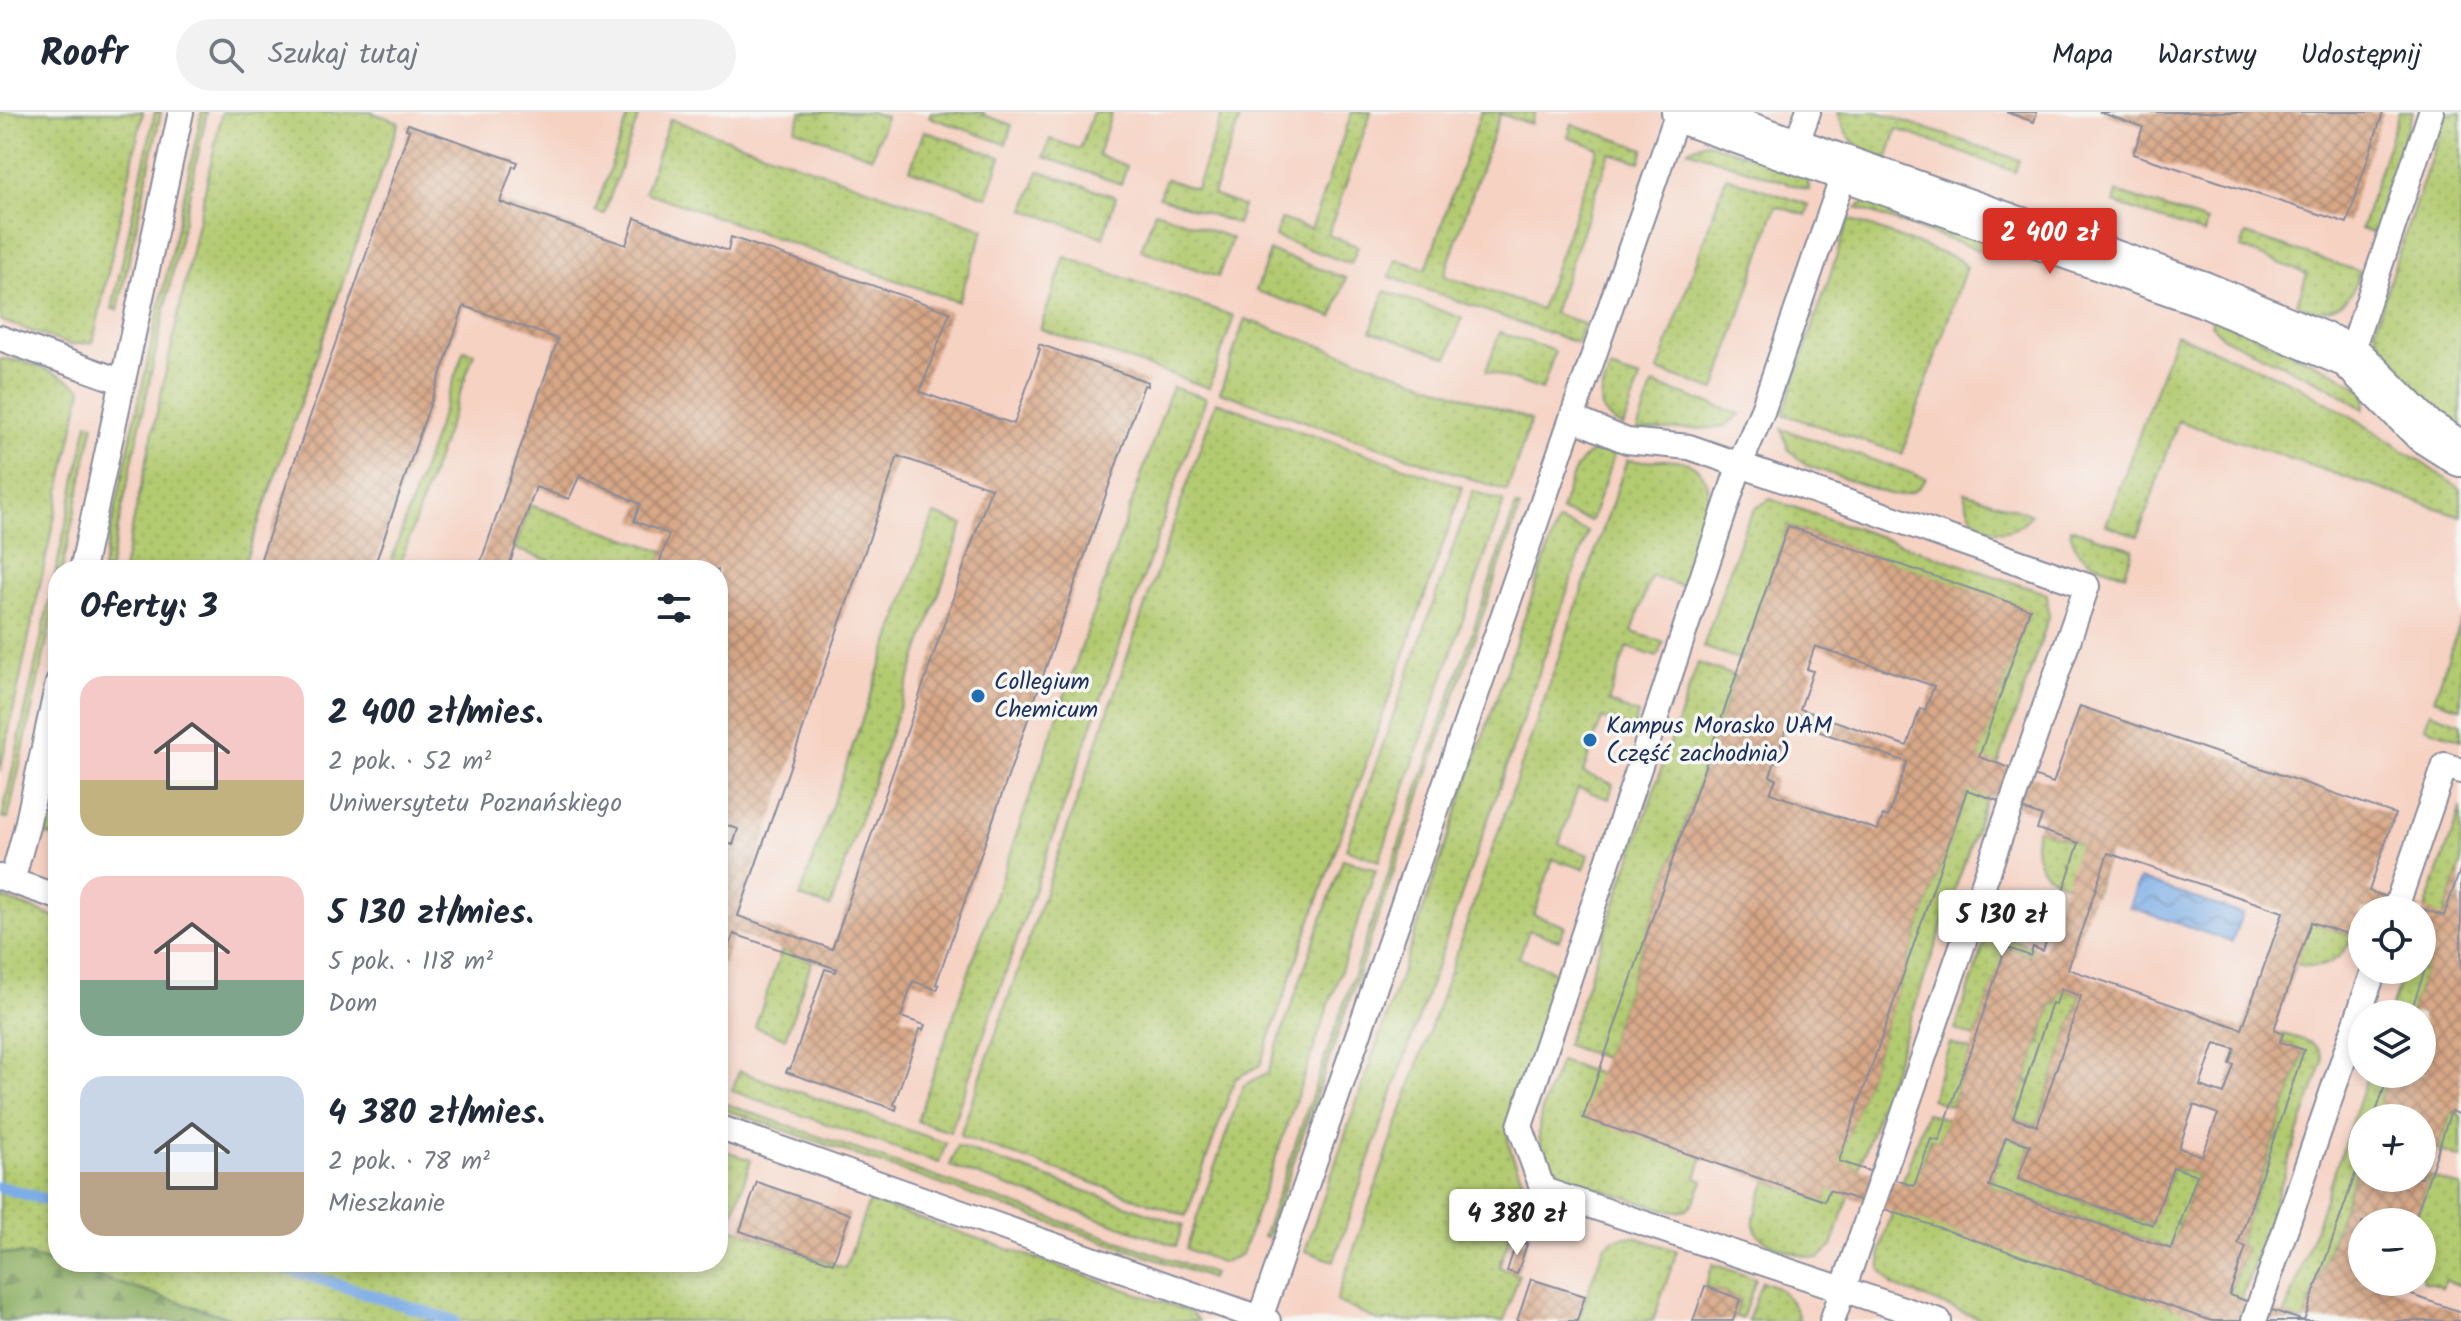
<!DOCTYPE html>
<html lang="pl">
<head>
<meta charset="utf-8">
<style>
	:root { --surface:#fff; --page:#f2f2f3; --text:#1f2937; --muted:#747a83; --line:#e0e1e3; --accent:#d93025 }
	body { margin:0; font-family:Kalam,sans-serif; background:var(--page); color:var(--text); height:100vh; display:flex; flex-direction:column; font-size:30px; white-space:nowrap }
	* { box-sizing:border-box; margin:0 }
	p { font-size:26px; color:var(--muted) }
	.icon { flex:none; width:44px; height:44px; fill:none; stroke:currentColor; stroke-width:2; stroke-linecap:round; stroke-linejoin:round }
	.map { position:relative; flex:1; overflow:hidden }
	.drawer { position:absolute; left:48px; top:448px; width:680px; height:712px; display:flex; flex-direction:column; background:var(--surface); border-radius:32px; box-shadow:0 4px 12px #0003 }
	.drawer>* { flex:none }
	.tools { position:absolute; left:2348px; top:784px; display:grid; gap:16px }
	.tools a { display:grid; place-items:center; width:88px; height:88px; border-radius:50%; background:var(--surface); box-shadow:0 4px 12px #0003; font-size:40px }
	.price { position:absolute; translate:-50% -68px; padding:0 18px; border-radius:8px; background:#fff; color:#222; font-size:26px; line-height:52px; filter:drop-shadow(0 2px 4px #0008) }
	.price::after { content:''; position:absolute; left:50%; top:48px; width:24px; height:18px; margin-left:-12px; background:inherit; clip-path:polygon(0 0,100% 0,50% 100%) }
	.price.selected { background:var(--accent); color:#fff }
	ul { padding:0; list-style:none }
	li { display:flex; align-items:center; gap:24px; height:200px; padding:0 32px }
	li span { display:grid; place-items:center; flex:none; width:224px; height:160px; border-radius:24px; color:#555 }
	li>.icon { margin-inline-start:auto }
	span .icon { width:96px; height:96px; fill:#fffc; stroke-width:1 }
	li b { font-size:34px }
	h2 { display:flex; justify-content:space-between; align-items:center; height:96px; padding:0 32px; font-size:34px }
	header { display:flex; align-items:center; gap:48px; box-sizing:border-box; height:112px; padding:0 40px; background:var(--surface); border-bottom:2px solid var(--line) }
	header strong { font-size:38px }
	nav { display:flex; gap:44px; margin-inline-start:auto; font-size:28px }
	.search { width:560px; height:72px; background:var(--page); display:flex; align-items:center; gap:20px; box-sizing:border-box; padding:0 28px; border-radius:44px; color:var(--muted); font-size:30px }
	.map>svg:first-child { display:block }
	.built { fill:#f6d2c3; fill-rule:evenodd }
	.grass { fill:url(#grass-dots); stroke:#667c66; stroke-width:2 }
	.forest { fill:url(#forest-firs); stroke:#546e60; stroke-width:2 }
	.water { fill:url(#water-waves); stroke:#4c6ea2; stroke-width:2 }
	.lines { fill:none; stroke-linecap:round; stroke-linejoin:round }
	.stream { stroke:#7cace6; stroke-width:12 }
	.building { fill:url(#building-cross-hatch); fill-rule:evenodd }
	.service-casing { stroke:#888c9c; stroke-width:28 }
	.minor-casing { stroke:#888c9c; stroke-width:48 }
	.service { stroke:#fff; stroke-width:24 }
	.minor { stroke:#fff; stroke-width:44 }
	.poi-dot { fill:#1f6fb2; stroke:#f6f6f2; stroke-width:3 }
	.labels { text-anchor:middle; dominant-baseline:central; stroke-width:7; stroke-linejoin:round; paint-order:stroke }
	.poi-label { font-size:24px; fill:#1b2f5e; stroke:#f6f6f2; text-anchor:start }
</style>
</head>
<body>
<header>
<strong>Roofr</strong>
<div class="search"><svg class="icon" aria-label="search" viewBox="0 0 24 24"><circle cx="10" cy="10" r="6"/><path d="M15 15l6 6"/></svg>Szukaj tutaj</div>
<nav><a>Mapa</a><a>Warstwy</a><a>Udostępnij</a></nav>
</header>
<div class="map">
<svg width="2461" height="1209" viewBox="0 0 2461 1209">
	<defs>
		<pattern id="grass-dots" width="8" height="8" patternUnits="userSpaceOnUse" patternTransform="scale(2)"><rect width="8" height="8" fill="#b2ca6f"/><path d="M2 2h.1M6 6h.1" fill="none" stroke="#98ae63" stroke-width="1.8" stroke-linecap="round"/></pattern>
		<pattern id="forest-firs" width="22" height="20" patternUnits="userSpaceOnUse" patternTransform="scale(2)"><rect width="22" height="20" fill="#8dae62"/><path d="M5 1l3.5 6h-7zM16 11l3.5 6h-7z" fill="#728e54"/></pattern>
		<pattern id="water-waves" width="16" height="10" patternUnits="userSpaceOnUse" patternTransform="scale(2)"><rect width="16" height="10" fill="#7cace6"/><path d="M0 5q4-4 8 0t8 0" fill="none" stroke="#658cbe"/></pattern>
		<pattern id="building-cross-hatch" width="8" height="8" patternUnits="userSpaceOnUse" patternTransform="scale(2)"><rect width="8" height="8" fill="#d8a887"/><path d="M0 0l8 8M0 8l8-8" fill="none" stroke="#ae8972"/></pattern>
	</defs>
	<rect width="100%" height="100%" fill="#f6f6f2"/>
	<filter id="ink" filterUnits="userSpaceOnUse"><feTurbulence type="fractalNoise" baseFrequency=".0125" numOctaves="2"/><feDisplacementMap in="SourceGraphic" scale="16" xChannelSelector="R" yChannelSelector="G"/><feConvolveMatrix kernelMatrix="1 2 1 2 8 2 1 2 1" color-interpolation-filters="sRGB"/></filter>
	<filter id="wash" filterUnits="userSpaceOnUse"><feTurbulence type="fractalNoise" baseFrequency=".006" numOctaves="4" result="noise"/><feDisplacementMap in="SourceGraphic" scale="32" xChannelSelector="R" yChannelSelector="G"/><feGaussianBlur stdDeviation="1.8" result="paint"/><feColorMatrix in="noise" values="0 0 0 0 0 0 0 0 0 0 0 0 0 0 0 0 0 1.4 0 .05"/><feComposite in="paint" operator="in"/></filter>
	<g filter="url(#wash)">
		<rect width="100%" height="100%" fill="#f4eada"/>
		<path class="built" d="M0,0h2461v1209h-1741l-2,-59v-692h-660v373l-58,-21zM2362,798h60v60h-60zM2362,902h60v60h-60zM2362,1006h60v60h-60zM2362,1110h60v60h-60z"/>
		<path class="grass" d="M0,0h143l-50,230 -23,3 -70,-25z
			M155,0h6l-43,198 -6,-1z
			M202,0h5l-98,458h-7z
			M222,0h149l28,10 -157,448h-119z
			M630,0h10l-36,102 -9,-3z
			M801,0h70l15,5 -14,40 -77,-28z
			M931,0h53l-1,3 29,10 -6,19 -77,-27z
			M1093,0h19l-14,43 29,11 -6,18 -77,-27 6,-18 30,10z
			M1223,0h19l-29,83 30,11 -6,18 -78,-27 7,-18 30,10z
			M1352,0h19l-43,123 30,11 -7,18 -76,-27 6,-18 30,10z
			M1481,0h54l-4,12 -31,-10 -56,162 97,33 57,-161 -30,-11 4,-13 72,25 -4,13 -30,-9 -57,160 31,11 -7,19 -187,-66 6,-18 30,10z
			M1838,0h40l141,48 -4,12 -118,-43 -10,31c-29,-12 -41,-17 -49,-48z
			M2399,0h14l-39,121 -13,-4z
			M2447,0h14v317l-72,-64 -14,-35 18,-60z
			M670,7l314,110 -26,73 -313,-110z
			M924,19l77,26 -14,40 -77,-27z
			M1705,30l93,29 10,10 1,9 -121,-40z
			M1039,59l77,26 -13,40 -78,-27z
			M1726,65l83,28 -3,10 -30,-9 -61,184 -57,-19z
			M2117,80l90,30 -3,12 -90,-31z
			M1877,89l108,36 14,20 -142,-49 9,-6z
			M1155,99l77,27 -14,39 -77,-27z
			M1849,107l109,40 8,8 -64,187 -119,-40z
			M2246,122l115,38c-4,8 -7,17 -12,24 -12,15 -37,19 -52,7l10,-29 -66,-26z
			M1270,139l76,27 -13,39 -77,-26z
			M1065,145l169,59 -25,72 -169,-59z
			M1385,179l77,27 -14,39 -77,-26z
			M2213,205l121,55 33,20 -3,17 -38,-24 -104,-48 -11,-13z
			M1245,207l286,101 -24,71 -287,-99z
			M1500,220l55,19 -13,39 -56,-19z
			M2176,222l119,50 61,35 105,70v27l-283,-95 -40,115 -32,-11z
			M464,238l10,3 -76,217h-10z
			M0,247c23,-1 64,16 82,30l-82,383z
			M1610,257l30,10 -17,48c-31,-15 -23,-30 -13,-58z
			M1653,272l87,30 -15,12 -9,2 -79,3z
			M1172,275l34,11 -256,734 -33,-11z
			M1216,290l247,85 -203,578 -25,14 -49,137 -226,-80z
			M88,311l6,1 -32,146h-4v20l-50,229 -6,-1z
			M1782,317l144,49c-8,14 -18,18 -34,17l-86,-30 -18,-16z
			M1592,340h11l11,3 -23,66 -30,-10c7,-21 11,-48 31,-59z
			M1627,348c18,4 37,-3 55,1 53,13 11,94 0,125l-31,-10 -19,56 31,10 -6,15 -30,-10 -19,55 30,12 -5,14 -31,-10 -19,55 30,11 -4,15 -31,-11 -19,56 30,11 -5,14 -31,-10 -19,56 31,11 -6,14 -30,-10 -10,28 30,11 6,5 1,8 -48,140c-5,43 32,61 20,114l-16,-6 -13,37 20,8 -15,46h-126l-42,-20z
			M1473,379l31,11 -125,359 -33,-12z
			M1965,380l66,22c-22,33 -66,15 -66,-22z
			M1770,387l277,95 2,23 -217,629 -13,12c-13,0 -25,-5 -38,-10 -42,-15 -26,-34 -14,-67l58,19 204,-590 -241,-84 -46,134 -39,-13 42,-121 10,-17z
			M530,393l134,46 -7,19h-80l-62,-21z
			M1516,394l4,1 -253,731 -4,-1z
			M934,402l29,10 -133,383 -30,-10z
			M1558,409l30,11 -254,729 -29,-10z
			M2070,416l63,21 -8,25c-27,-8 -51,-14 -55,-46z
			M2461,508v88l-27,-9z
			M1698,551l38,13 -132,382 -38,-13z
			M2430,600l31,11v17l-36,-13z
			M58,664v31l-6,29 -7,-1z
			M2461,696v58l-51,148h-21l15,-44h18v-52z
			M2037,717l71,24 -14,42c-37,-13 -67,-20 -57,-66z
			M1343,747l33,11 -134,384 -19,9 -37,-14 57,-163 25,-14z
			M0,785l58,21v344h660v-114l33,12 -22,67 11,4 105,37 24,-67 322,111 8,9h-959l-213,-66 -27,-2z
			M2283,800l70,24c-21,43 -48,31 -85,19z
			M2002,824l31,11 -3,9 -23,-9 -32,90 -20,-7 29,-85 7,-7z
			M782,838l30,11 -27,77 -30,-11z
			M2061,877l20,7 -44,130 -24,-8 12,-37 4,1 -3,-3 13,-37 3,1 -2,-3 12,-37 4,1z
			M2283,922c17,5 38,7 40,27l-89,260h-248l-93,-35 -12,-16 -1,-18 5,-18 41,-121 21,6 -8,22 -9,-2 -15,48 314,108 17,-47 -8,-4 66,-193 -24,-9z
			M1950,931l21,7 -20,56 -20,-7z
			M1560,949l39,13 103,85 -6,19 7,3c-7,17 -11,34 -33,30 -28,-9 -97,-27 -116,-45 -9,-8 -15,-22 -15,-33 -1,-24 14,-50 21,-72z
			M739,959l207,72 -7,20 -207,-72z
			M2368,962h21l-15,44h-12v35l-58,168h-21z
			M718,989l495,173 -3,5 -6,-3 -486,-169z
			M2451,999l10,4v43l-23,-8z
			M2006,1025l24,8 -11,34 133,46 21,-58 24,8 -17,49 -4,-1 3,3 -8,23 -182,-63 7,-23h5l-4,-2z
			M957,1034l226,79 -7,21 -226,-80z
			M2429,1064l32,11v99l-16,-6 -3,8 -20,-7v-59h-8z
			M1624,1125h11l42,14 -24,70h-76l27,-74 9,-7z
			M1713,1152l43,15 -14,40 -7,-3 5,-17 -35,-13z
			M1762,1169c20,6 32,21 38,40h-52z"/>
		<path class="forest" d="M0,1141l27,2 213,66h-240z"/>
		<path class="water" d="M2139,767l103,35 -10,28 -103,-35z"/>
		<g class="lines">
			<path class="stream" d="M0,1075l58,16
				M266,1150l188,59"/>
		</g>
		<g id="blocks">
			<path class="building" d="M2006,0h31l-3,10z
				M2099,0h284l-36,111 -214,-69 10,-27z
				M408,12l110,38 -2,5 -3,-1 -13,36 20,7 106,36 9,-27 93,33 3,-14 219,75 -30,80 29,10 65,22 26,-75 -2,-1 1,-4 109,38 -1,4 -3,-1 -208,599 3,1 -2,5 -24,-9 -12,36 24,8 -2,5 -3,-1 -26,75 3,2 -1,4 -110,-38 2,-4 2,1 35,-100 11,3 1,-3 -103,-35 -16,46v-140l15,5 5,-16 -20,-7v-252h-61l12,-36 -35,-13 6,-17 -60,-29 -11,24 -33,-12 -27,79 10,4h-41l80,-231 -94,-33 -91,264h-116l152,-440 -3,-1zM898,344l93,32 -159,461 -94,-33z
				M1788,414l242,83 -51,148 74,26 27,-77 315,108 -26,77 75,25 17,-49v248l-10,-4 -37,111h-52v60h31l-2,6 70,24v9h-157l58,-166v23h60v-60h-48l15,-44h33v-60h-12l22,-65 -10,-3v-36h-60v15l-5,-1 -4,12 -42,-14 -37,108 9,4 -3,8 24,8 -66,194 8,3 -17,48 75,26h-92l-383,-131 -4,11 -242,-83zM1815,534l119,40 -9,24 -5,-1 -13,37 -107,-37 13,-38 -6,-2zM1789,609l118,41 -19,55 -5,-2 -5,15 -108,-37 6,-14 -6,-3zM1967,678l75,26 -5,13 42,14 -36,108 -10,-4 -3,9 -24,-9 -67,194 -8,-2 -17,47 -75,-25zM2108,741l175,59 -41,117 -174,-60zM2061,877l20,7 -44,130 -24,-8 39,-115 4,1zM2215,931l20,6 -5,15 4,1 -10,29 -24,-8zM2194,993l24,9 -16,42 -23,-8zM2006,1025l24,8 -12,34 135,46 20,-58 24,8 -26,74 -182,-63z
				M757,1070l93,32 -17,49 -93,-32z
				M1517,1128l10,4 -10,30 -10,-3z
				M1531,1167l54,17 -8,25h-60z
				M1705,1174l35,13 -7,22h-40z"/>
		</g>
	</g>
	<g filter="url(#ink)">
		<use href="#blocks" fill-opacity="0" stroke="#888c9c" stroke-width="2"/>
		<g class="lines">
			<g class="service-casing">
				<path id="service" d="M1794,38l14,-38
					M1846,55l-84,245 -22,52 -220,662 23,64 396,131
					M0,226l123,44
					M2350,244l81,-244
					M1572,306l55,23 62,6 398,139 -255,735
					M82,458l99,-458
					M0,765l58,20
					M12,769l15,-55 31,-143
					M2395,798l50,-145 16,6
					M718,1015l550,194
					M1260,1206l418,-1206
					M2254,1209l120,-351"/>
			</g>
			<g class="minor-casing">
				<path id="minor" d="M1684,0l519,182 147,62 75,75 36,23"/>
			</g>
			<use href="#service" class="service"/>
			<use href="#minor" class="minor"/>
		</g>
	</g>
	<g class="poi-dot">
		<circle cx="978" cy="584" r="8"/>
		<circle cx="1590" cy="628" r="8"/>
	</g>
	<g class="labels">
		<g class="poi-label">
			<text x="994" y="570">Collegium<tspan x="994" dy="28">Chemicum</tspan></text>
			<text x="1606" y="614">Kampus Morasko UAM<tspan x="1606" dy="28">(część zachodnia)</tspan></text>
		</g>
	</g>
</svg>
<div class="tools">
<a><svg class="icon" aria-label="locate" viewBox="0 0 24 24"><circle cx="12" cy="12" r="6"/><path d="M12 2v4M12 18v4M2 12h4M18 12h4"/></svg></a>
<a><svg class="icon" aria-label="layers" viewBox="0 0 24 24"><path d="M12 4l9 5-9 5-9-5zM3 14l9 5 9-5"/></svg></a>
<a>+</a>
<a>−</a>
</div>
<b class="price selected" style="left:2050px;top:164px">2 400 zł</b>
<b class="price" style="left:2002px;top:846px">5 130 zł</b>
<b class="price" style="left:1517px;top:1145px">4 380 zł</b>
<section class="drawer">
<h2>Oferty: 3<svg class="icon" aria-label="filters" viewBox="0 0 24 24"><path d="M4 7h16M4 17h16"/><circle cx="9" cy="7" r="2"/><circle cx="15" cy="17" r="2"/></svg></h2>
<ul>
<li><span style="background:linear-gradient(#f6c9c9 65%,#c2b280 0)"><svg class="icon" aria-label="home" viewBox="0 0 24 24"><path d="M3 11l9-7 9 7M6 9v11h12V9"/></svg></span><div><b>2 400 zł/mies.</b><p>2 pok. · 52 m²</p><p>Uniwersytetu Poznańskiego</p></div></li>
<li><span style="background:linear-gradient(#f6c9c9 65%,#7fa58c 0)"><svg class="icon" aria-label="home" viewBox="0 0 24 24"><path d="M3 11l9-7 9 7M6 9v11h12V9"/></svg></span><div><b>5 130 zł/mies.</b><p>5 pok. · 118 m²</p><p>Dom</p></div></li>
<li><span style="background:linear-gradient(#c9d6e8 60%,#b9a48a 0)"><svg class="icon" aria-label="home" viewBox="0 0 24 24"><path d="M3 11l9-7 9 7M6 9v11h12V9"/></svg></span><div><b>4 380 zł/mies.</b><p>2 pok. · 78 m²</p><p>Mieszkanie</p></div></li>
</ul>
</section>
</div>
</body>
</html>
